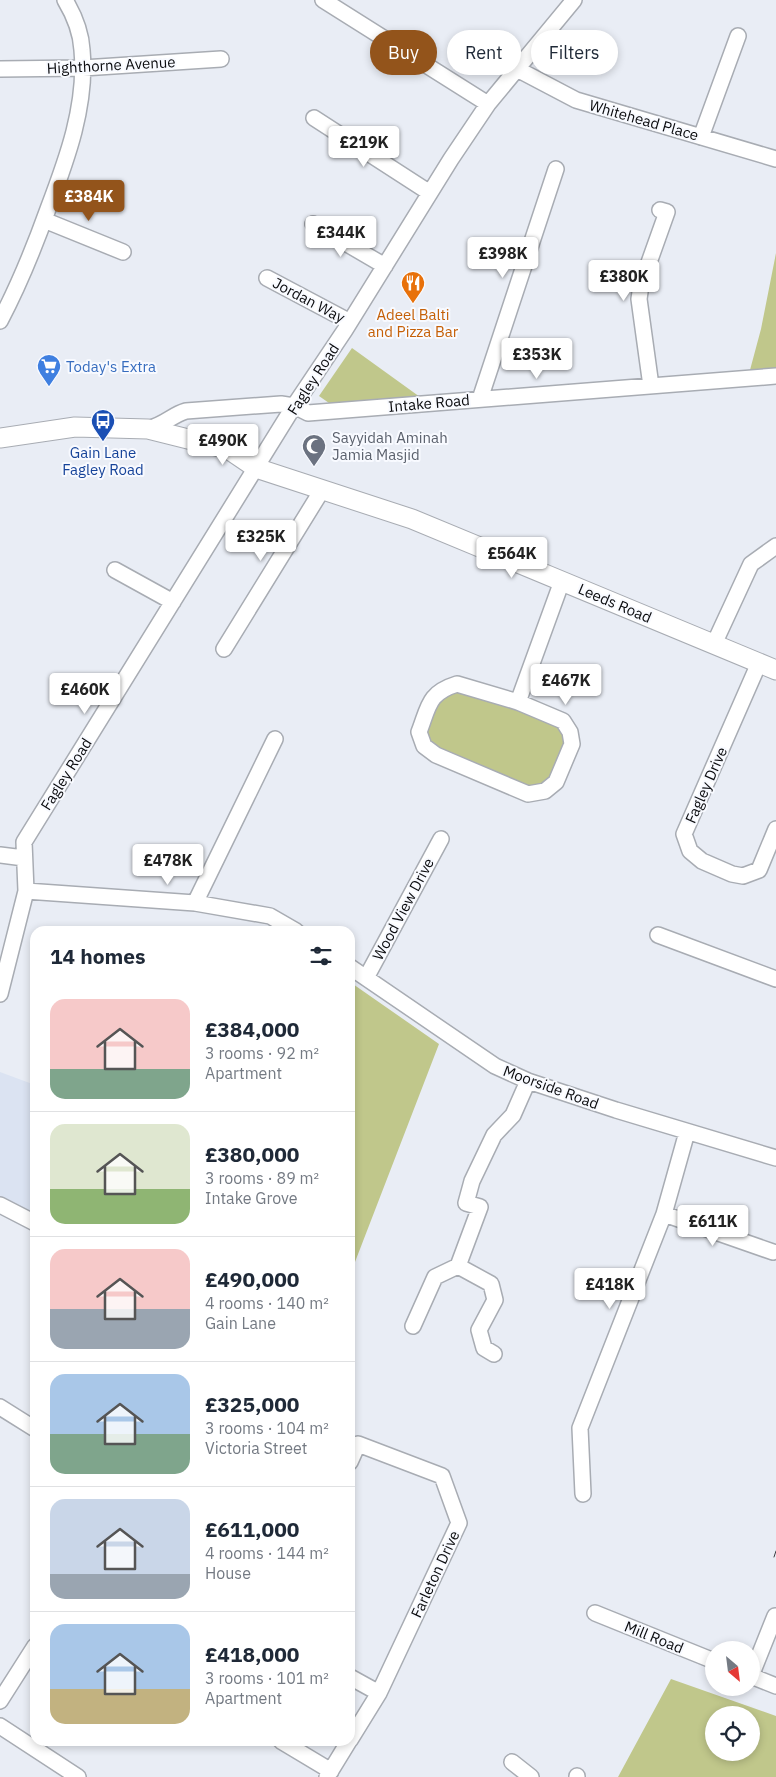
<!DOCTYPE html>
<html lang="en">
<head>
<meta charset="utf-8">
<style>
	:root { --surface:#fff; --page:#f2f2f3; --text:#1f2937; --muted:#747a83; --line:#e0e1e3; --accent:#93541b }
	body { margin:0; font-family:"IBM Plex Sans",sans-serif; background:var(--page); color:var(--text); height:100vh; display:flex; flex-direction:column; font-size:19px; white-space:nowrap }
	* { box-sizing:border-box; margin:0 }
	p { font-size:16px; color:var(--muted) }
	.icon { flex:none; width:28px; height:28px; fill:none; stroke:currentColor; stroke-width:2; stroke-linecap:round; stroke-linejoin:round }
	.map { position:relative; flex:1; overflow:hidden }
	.sheet { position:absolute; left:30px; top:926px; width:325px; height:820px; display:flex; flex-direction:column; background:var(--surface); border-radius:15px; box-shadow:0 2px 8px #0003 }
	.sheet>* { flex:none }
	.banner { position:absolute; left:370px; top:30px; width:330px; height:45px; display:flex; gap:10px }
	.needle { width:32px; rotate:152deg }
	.buttons { position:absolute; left:705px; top:1641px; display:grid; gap:10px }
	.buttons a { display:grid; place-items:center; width:55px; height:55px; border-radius:50%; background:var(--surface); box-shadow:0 2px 8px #0003; font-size:25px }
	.price { position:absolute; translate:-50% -42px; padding:0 11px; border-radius:5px; background:#fff; color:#222; font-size:16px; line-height:32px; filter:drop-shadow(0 1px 2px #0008) }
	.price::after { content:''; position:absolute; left:50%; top:30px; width:15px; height:11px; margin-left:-8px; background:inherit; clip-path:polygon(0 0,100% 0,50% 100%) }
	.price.selected { background:var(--accent); color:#fff }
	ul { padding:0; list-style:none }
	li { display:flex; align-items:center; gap:15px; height:125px; padding:0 20px }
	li+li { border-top:1px solid var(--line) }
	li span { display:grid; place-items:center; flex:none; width:140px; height:100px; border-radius:15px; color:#555 }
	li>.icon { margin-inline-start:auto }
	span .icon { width:60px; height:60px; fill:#fffc; stroke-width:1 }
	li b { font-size:21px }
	h2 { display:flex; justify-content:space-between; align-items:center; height:60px; padding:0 20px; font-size:21px }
	.tag { padding:0 18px; border-radius:22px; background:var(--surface); box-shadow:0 2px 8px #0003; font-size:18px; line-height:45px }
	.tag.selected { background:var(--accent); color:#fff }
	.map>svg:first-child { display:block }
	.built { fill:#dbe3f2 }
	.green { fill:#c0c78b; fill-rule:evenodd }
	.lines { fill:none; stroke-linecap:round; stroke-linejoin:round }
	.minor-casing { stroke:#a8acb3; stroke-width:18 }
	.tertiary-casing { stroke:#a8acb3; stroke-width:21 }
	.minor { stroke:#fff; stroke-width:15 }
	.tertiary { stroke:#fff; stroke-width:19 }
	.tram { stroke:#3c3e42; stroke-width:1 }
	.labels { text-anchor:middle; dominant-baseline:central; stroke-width:4; stroke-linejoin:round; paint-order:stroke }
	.street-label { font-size:15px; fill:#0a0b0e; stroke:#f8faff }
	.food-label { font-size:15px; fill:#c56008; stroke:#f8faff }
	.shop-label { font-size:15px; fill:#366cbe; stroke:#f8faff; text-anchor:start }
	.worship-label { font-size:15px; fill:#5b616d; stroke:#f8faff; text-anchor:start }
	.transit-label { font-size:15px; fill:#164399; stroke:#f8faff }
</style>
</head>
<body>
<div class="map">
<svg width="776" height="1777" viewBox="0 0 776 1777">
	<rect width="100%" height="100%" fill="#e9edf5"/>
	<path class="built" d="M0,1072l35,13v138l-35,-18z"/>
	<path class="green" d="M776,253v115l-26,2 11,-41z
		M352,348l68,49 -91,6 -10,-7z
		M457,684l61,18 52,30 -14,50 -28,12 -104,-48 7,-45z
		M350,982l89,62 -89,231z
		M671,1679l105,37v61h-158zM714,1715h37v37h-37z"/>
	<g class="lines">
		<g class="minor-casing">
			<path id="minor" d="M323,0l165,104
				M0,69l83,-1 138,-9
				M517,69l59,31 200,59
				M314,118l116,75
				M701,137l37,-101
				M44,220l79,32
				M313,224l72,42
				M267,278l83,44
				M0,321c19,-36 34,-73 48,-112 19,-50 39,-104 34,-159 -1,-18 -8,-35 -17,-50
				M651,386l-12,-87 2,-14 26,-73 -7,-2
				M480,399l76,-230
				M148,429c18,-5 24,-14 38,-18l95,-7 13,2 14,7 468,-37
				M115,570l58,32
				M714,644l37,-80 25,-18
				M224,649l98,-159
				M759,663l-75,171 6,17 12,10 30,13 11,2 16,-6 17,-41
				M457,684l61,18 45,19 7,11 2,12 -16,38 -11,9 -17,3 -92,-39 -12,-9 -5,-14c10,-26 9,-39 38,-48z
				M518,702l44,-121
				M0,855l24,3
				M26,891l169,12 75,13 26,15
				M195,903l80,-164
				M658,935l118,44
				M350,967l145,99 33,15 88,29 160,48
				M366,978l75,-139
				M0,994l26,-103 -2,-49 270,-436 51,-76 106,-171 37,-55 86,-104
				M0,1205l35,18
				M664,1214l109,38
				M413,1326l22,-49 23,-11
				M494,1354l-10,-6 -5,-18 16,-30 -4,-16 -33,-18 22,-59 -14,-4 6,-22 22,-46 19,-20 15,-34
				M0,1407l35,22
				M350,1462l8,-18 84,32 17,47 -80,170 -29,47
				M583,1494l-3,-66 84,-214 23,-82
				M595,1613l119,48
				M751,1676l24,-60
				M751,1676l25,10
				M350,1677l29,16
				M0,1701l35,-55
				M0,1726l78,51
				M281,1741l50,30
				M512,1762l19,15
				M327,1777l22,-36
				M577,1777v-1"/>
		</g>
		<g class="tertiary-casing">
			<path id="tertiary" d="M0,438l75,-11 73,2 80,20 28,19 156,51 364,151"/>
		</g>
		<use href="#minor" class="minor"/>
		<use href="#tertiary" class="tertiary"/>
		<path class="tram" d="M774,1557l2,-6"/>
	</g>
	<defs>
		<g id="restaurant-pin" transform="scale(1.25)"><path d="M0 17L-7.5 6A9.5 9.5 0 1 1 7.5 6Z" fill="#e8710a" stroke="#f8faff"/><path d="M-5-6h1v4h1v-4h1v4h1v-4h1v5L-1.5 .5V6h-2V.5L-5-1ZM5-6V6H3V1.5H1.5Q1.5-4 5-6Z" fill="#fff"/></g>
		<g id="supermarket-pin" transform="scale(1.25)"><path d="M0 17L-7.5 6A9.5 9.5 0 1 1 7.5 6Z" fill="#3f7fe0" stroke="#f8faff"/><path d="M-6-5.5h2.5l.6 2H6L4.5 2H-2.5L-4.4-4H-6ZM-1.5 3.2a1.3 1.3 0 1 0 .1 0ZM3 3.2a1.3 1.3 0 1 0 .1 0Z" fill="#fff"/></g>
		<g id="bus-pin" transform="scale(1.25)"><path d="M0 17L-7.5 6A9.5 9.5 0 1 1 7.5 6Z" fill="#1a4fb4" stroke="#f8faff"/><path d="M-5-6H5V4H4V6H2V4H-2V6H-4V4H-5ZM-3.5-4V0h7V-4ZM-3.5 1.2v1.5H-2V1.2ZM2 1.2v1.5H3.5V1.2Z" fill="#fff"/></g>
		<g id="mosque-pin" transform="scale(1.25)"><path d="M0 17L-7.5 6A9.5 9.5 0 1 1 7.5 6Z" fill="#6b7280" stroke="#f8faff"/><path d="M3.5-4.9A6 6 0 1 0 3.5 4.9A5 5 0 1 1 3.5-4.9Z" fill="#fff"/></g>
	</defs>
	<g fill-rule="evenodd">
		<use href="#restaurant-pin" x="413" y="283"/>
		<use href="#supermarket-pin" x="49" y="366"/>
		<use href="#bus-pin" x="103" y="421"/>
		<use href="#mosque-pin" x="314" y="446"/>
	</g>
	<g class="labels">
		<g class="street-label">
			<text transform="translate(111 65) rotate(-3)">Highthorne Avenue</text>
			<text transform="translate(644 120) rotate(16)">Whitehead Place</text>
			<text transform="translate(309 300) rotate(28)">Jordan Way</text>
			<text transform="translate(313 379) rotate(-57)">Fagley Road</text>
			<text transform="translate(429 403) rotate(-5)">Intake Road</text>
			<text transform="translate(615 603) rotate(23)">Leeds Road</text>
			<text transform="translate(66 774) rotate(-58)">Fagley Road</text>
			<text transform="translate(706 785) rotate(-66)">Fagley Drive</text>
			<text transform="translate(403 909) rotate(-62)">Wood View Drive</text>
			<text transform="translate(551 1087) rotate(20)">Moorside Road</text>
			<text transform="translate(435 1574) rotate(-65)">Farleton Drive</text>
			<text transform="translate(654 1637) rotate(22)">Mill Road</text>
		</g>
		<g class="food-label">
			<text x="413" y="314">Adeel Balti<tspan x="413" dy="17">and Pizza Bar</tspan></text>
		</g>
		<g class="shop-label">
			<text x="66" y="366">Today's Extra</text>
		</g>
		<g class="worship-label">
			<text x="332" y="437">Sayyidah Aminah<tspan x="332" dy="17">Jamia Masjid</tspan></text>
		</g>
		<g class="transit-label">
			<text x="103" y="452">Gain Lane<tspan x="103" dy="17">Fagley Road</tspan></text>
		</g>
	</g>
</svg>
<div class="buttons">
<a><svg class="needle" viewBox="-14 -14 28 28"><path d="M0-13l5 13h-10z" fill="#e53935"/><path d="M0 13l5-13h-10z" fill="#747a83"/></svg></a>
<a><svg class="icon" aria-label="locate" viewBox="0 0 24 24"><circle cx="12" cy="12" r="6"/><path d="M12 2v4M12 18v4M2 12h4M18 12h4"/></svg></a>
</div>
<b class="price" style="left:364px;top:168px">£219K</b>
<b class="price selected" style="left:89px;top:222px">£384K</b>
<b class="price" style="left:341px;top:258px">£344K</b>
<b class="price" style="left:503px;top:279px">£398K</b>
<b class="price" style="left:624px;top:302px">£380K</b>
<b class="price" style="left:537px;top:380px">£353K</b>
<b class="price" style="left:223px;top:466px">£490K</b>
<b class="price" style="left:261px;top:562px">£325K</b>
<b class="price" style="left:512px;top:579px">£564K</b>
<b class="price" style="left:566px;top:706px">£467K</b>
<b class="price" style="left:85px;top:715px">£460K</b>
<b class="price" style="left:168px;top:886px">£478K</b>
<b class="price" style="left:713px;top:1247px">£611K</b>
<b class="price" style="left:610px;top:1310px">£418K</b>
<div class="banner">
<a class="tag selected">Buy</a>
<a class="tag">Rent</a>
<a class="tag">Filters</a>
</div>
<section class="sheet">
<h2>14 homes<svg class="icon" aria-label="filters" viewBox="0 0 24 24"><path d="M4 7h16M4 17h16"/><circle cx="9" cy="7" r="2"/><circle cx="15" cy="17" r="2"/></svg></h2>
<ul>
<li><span style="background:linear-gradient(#f6c9c9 70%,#7fa58c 0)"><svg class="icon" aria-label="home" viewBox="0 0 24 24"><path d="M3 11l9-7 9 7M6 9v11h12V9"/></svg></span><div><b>£384,000</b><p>3 rooms · 92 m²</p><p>Apartment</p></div></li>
<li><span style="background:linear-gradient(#dfe7d0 65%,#8fb573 0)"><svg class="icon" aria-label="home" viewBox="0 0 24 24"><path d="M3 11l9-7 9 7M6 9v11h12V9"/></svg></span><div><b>£380,000</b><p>3 rooms · 89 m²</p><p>Intake Grove</p></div></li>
<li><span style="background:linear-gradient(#f6c9c9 60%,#9aa5b1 0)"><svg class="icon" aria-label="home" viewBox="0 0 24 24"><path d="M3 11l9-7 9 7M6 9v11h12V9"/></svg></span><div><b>£490,000</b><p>4 rooms · 140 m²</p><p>Gain Lane</p></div></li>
<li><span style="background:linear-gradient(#a9c7e8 60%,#7fa58c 0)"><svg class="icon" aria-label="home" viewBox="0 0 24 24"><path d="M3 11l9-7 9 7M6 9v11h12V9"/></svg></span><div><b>£325,000</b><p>3 rooms · 104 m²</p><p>Victoria Street</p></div></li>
<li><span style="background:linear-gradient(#c9d6e8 75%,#9aa5b1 0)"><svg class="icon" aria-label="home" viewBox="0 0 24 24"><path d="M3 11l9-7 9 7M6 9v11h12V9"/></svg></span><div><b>£611,000</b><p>4 rooms · 144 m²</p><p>House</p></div></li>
<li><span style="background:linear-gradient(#a9c7e8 65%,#c2b280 0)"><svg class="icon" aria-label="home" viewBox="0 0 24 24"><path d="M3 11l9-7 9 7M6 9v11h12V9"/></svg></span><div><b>£418,000</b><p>3 rooms · 101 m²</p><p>Apartment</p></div></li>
</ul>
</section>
</div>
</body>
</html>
